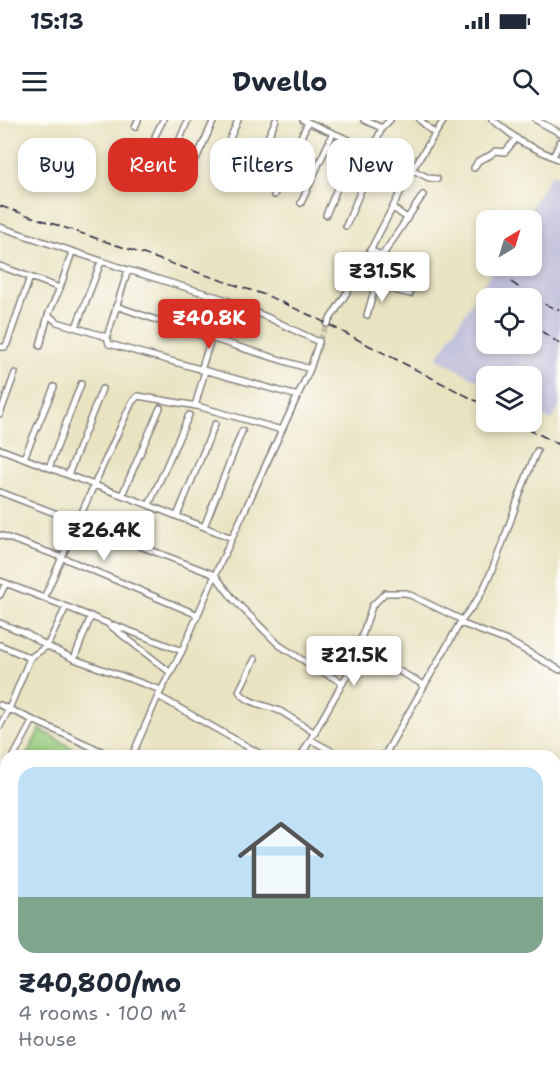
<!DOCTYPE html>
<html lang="en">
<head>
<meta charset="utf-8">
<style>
	:root { --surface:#fff; --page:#f6f6f7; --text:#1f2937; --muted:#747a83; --line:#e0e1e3; --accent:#d93025 }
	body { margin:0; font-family:"Shantell Sans",sans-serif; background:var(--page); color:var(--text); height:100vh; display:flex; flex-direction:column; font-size:22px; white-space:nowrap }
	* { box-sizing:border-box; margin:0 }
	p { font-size:20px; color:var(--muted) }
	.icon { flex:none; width:33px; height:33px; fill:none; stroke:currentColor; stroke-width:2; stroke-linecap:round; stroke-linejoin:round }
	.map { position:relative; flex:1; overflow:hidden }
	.side { position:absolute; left:0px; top:630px; width:561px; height:330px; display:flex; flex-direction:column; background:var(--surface); border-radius:18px 18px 0 0; box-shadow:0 3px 9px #0003 }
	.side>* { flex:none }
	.hud { position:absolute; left:18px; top:18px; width:525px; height:54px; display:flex; gap:12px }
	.needle { width:39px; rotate:38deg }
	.fabs { position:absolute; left:476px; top:90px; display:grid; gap:12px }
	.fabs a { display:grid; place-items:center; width:66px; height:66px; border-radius:12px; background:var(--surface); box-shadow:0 3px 9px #0003; font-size:30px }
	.price { position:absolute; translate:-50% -51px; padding:0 14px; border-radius:6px; background:#fff; color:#222; font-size:20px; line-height:39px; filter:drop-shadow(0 2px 3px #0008) }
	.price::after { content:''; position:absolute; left:50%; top:36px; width:18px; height:14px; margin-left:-9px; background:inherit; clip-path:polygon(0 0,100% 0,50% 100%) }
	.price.selected { background:var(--accent); color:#fff }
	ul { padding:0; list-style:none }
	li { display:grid; align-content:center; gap:12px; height:318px; padding:0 18px }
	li+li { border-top:2px solid var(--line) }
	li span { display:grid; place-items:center; height:186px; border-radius:18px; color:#555 }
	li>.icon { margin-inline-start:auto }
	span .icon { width:108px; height:108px; fill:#fffc; stroke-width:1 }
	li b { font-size:26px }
	.chip { padding:0 21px; border-radius:18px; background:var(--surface); box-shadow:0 3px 9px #0003; font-size:21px; line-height:54px }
	.chip.selected { background:var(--accent); color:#fff }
	.status { display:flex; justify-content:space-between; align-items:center; height:42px; padding:0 30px; background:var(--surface); direction:ltr }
	.status svg { height:16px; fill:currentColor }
	header { display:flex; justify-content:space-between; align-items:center; height:78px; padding:0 18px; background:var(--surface); font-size:27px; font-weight:700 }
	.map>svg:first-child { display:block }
	.industrial { fill:#c2c1dc; fill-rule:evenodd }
	.green { fill:#95c879; stroke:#5c755a; stroke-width:1.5 }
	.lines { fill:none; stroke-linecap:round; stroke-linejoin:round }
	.street-tunnel { stroke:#c1bca7; stroke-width:5; stroke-dasharray:5 2.5; stroke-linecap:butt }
	.street-casing { stroke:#86827e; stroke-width:8 }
	.secondary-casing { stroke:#86827e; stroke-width:10 }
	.highway-casing { stroke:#86827e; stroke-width:13 }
	.street { stroke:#fff; stroke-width:5 }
	.secondary { stroke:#fff; stroke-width:8 }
	.highway { stroke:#fff; stroke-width:10 }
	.rail { stroke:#22223b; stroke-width:1.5; stroke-dasharray:9 4.5; stroke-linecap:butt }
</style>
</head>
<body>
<div class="status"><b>15:13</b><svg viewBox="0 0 49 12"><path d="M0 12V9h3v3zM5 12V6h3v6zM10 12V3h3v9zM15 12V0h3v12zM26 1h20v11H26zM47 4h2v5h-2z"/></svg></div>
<header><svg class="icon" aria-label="menu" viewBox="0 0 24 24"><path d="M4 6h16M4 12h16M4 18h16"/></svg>Dwello<svg class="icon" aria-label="search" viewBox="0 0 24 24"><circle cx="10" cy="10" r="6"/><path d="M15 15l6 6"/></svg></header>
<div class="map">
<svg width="560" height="960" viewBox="0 0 560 960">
	<rect width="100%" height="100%" fill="#fdfcf7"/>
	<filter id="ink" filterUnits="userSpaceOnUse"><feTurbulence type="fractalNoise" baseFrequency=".0167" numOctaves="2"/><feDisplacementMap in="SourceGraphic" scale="12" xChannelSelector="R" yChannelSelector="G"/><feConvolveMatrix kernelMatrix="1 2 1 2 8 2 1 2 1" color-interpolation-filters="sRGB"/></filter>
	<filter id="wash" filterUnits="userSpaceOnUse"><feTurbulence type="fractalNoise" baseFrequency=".008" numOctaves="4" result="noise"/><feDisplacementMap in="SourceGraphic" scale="24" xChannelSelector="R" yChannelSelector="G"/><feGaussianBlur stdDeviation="1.35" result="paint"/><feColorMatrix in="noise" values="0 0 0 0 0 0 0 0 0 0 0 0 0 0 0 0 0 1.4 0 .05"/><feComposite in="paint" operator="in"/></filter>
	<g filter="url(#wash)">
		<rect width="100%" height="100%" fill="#e9e3c2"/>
		<path class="industrial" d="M551,55l9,1v229l-8,16 -21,-11v-34h-45v9l-49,-27 58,-92h36v-46h-8zM486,178h45v46h-45z"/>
		<path class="green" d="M40,609l45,27h-59z
			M6,673v89l-6,-1v-77z"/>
	</g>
	<g filter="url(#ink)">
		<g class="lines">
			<path class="street-tunnel" d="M320,219l7,-15"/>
			<g class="street-casing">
				<path id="street" d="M303,0l69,30 10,-22 8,-8
					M364,0l18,8
					M420,0l15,14
					M493,0l28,22 39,18
					M536,0l24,13
					M135,7l3,-7
					M155,16l8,-16
					M176,28l12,-28
					M376,32l53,26 8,1
					M197,37l17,-37
					M553,37l7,-15
					M218,46l20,-46
					M474,48l4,-7 11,-5 7,-5 9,1 11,-13
					M247,62l29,-62
					M274,75l34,-73
					M301,83l32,-70
					M393,88l14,10
					M326,95l30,-72
					M346,106l31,-74
					M0,107l128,43
					M370,130l22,10 25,16
					M382,136l41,-61
					M0,146l60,22 -12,27 9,7 50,15
					M356,158l19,7 35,9
					M60,168l12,-36
					M116,186l81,28 113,35
					M367,195l17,-58
					M327,204l29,-46 56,-108 32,-50
					M76,207l25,-65
					M40,226l8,-31
					M0,227h5l2,-3 23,-67
					M201,250l23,-71
					M298,276l-189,-52 -2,-7 21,-67 96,29 45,19 50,24
					M195,286l10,-35
					M0,294l15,-41
					M0,329l94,36 -50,113 -44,-17
					M537,331c-21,46 -32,95 -55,141 -6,11 -15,21 -22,31l50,19 50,28
					M24,338l30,-71
					M49,348l32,-84
					M68,355l34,-86
					M0,372l215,83 19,25 45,45 33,21 31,17
					M122,375l38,-87
					M149,385l40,-90
					M177,396l38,-92
					M204,407l38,-96
					M0,415l61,22 137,58
					M232,418l-94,-37 -44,-16 38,-83 6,-6 59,10 85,24
					M0,475l6,-12
					M44,478l63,25 64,50
					M0,503l25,10 22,13 27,13 87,31
					M114,505l68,26
					M0,525l30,13 17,-12 19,-39
					M362,532l-2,-10 12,-36 13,-13h21l56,27
					M74,539l17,-43
					M255,539l-16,32c8,13 29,14 43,21 11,7 22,14 33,21
					M158,576l106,60
					M0,585l112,51
					M0,606l9,-17 21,-51
					M311,620l30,16
					M14,636l19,-36
					M132,636l26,-60 24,-45 33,-76 95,-206 9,-28
					M301,636l57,-100 7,-7 34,22 25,14
					M384,636l76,-133
					M0,662l6,-11
					M555,755l5,3
					M0,776l6,2
					M555,830l5,-10
					M555,856l5,6
					M227,954l14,6
					M47,960l3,-6
					M70,960l2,-6
					M112,960l2,-6
					M143,960l2,-6
					M191,960l3,-6
					M338,960l3,-6
					M513,960l1,-6"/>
			</g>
			<g class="secondary-casing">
				<path id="secondary" d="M555,939l5,-4
					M555,946l5,-4
					M534,960l9,-6"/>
			</g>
			<g class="highway-casing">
				<path id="highway" d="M0,824l6,2
					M368,954l13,6
					M382,954l12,6"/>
			</g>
			<use href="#street" class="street"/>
			<use href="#secondary" class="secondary"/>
			<use href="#highway" class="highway"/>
			<path class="rail" d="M0,86l268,90 48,22 170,88
				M511,162l30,21 19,7
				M531,204l29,20
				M515,302l45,23"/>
		</g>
	</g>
</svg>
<div class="fabs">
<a><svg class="needle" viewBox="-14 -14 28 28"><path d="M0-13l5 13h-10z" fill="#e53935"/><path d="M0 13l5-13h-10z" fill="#747a83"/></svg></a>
<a><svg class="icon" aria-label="locate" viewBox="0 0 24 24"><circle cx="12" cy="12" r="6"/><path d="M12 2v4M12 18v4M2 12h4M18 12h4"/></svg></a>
<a><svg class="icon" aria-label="layers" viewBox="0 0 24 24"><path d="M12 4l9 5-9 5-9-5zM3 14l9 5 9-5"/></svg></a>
</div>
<b class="price" style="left:382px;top:183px">₹31.5K</b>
<b class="price selected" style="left:209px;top:230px">₹40.8K</b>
<b class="price" style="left:104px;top:442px">₹26.4K</b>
<b class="price" style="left:354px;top:567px">₹21.5K</b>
<div class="hud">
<a class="chip">Buy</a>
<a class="chip selected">Rent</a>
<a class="chip">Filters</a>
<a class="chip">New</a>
</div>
<section class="side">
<ul>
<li><span style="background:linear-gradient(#bfe0f5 70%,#7fa58c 0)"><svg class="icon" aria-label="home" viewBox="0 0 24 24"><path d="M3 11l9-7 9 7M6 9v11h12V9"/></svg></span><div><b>₹40,800/mo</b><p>4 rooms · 100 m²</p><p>House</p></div></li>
</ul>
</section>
</div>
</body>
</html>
